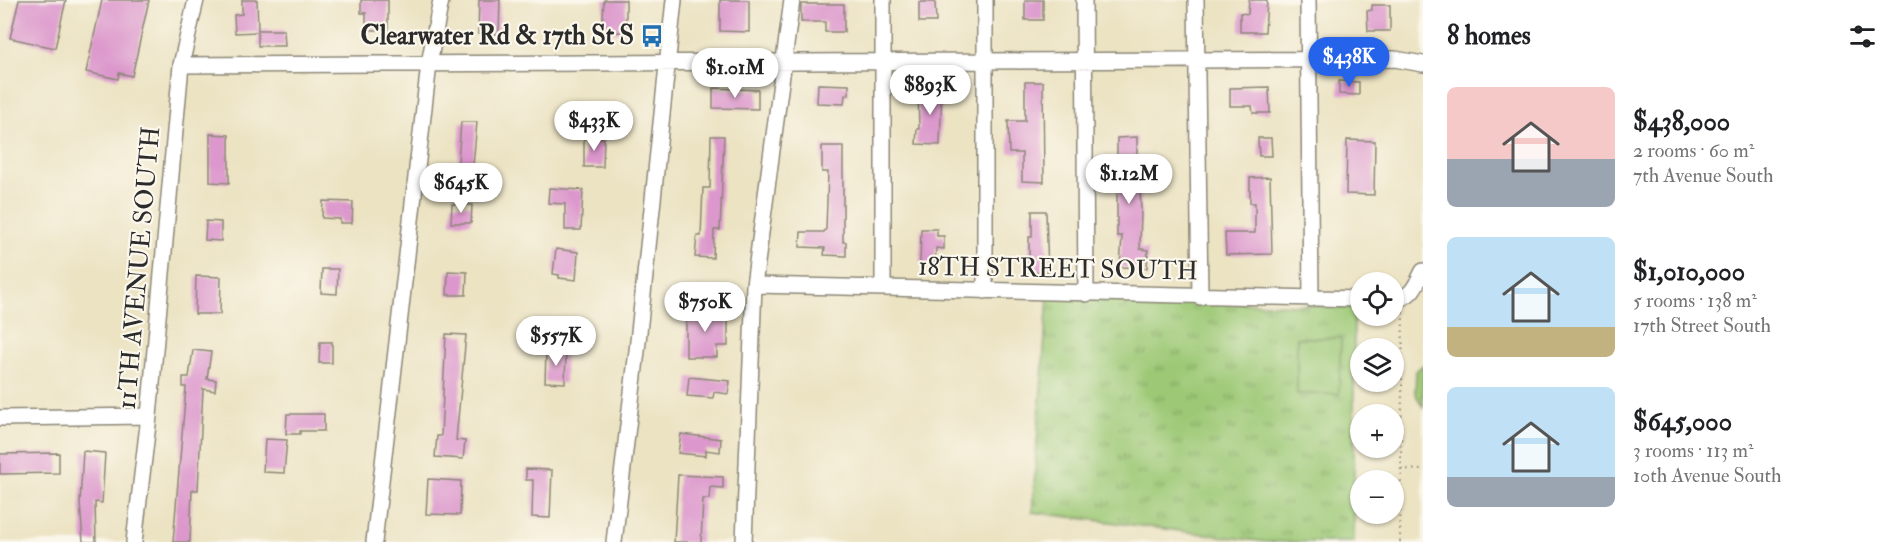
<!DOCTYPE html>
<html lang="en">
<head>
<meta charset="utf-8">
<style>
	:root { --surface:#fff; --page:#f6f6f6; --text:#202124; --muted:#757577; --accent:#2563eb }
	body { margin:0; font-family:"IM FELL Double Pica",serif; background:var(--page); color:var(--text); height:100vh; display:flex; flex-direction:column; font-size:22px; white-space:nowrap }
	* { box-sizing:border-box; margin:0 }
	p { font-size:20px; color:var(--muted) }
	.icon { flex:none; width:33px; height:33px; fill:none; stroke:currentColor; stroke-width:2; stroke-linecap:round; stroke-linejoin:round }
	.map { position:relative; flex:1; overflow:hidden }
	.sheet { display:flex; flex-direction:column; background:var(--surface); width:480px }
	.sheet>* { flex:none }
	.buttons { position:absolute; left:1350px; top:272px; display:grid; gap:12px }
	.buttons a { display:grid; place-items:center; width:54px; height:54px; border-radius:50%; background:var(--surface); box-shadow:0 2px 4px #0004; font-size:30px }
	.price { position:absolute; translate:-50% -51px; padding:0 14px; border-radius:21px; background:#fff; color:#222; font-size:20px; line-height:39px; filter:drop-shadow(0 2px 3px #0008) }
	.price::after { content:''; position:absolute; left:50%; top:36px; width:18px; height:14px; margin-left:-9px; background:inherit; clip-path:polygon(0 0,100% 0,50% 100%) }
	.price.current { background:var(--accent); color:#fff }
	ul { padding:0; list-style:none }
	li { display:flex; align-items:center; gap:18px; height:150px; padding:0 24px }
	li span { display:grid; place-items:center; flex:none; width:168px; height:120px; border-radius:9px; color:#555 }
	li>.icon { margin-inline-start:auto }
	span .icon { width:72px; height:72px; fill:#fffc; stroke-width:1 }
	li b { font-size:26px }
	h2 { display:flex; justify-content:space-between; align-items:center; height:72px; padding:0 24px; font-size:26px }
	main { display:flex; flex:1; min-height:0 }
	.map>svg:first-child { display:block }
	.grass { fill:url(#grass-tufts); stroke:#647a50; stroke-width:1.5 }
	.garden { fill:#9dc976; stroke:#647a50; stroke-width:1.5 }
	.building { fill:#dc97cc }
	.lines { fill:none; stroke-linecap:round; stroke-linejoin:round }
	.minor-casing { stroke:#8c8777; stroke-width:18 }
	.path { stroke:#8c8777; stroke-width:2; stroke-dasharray:1.5 4.5; stroke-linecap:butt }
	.minor { stroke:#fff; stroke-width:15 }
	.labels { text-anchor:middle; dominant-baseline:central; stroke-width:4.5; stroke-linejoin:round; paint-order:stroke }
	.poi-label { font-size:26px; font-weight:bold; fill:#2b2b2b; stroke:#fbf7ec; text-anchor:end }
	.street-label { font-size:26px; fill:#2b2b2b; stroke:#fbf7ec }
</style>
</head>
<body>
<main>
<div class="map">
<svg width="1423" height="542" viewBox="0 0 1423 542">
	<defs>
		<pattern id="grass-tufts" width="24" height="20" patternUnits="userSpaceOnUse" patternTransform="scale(1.5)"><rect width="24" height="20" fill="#9dc976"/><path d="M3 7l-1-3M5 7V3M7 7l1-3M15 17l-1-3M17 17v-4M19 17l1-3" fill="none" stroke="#80a361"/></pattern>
	</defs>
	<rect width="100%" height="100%" fill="#fbf7ec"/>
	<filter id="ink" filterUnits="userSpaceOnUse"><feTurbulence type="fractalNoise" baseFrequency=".0167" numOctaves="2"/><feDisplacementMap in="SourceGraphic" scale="12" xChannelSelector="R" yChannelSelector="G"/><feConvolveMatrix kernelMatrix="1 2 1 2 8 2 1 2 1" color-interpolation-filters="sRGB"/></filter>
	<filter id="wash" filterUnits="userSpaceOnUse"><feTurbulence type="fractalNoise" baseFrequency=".008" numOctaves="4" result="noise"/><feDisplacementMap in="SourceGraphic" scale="24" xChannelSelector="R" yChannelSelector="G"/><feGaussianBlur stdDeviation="1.35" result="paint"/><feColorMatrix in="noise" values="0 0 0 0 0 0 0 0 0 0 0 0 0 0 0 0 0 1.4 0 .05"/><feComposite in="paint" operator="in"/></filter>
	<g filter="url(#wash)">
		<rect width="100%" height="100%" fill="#ece3c3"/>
		<path class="grass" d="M1048,296l306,11v235h-88l-234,-30z"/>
		<path class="garden" d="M1297,338h44l-2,56h-42z
			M1423,365v42l-8,-14 1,-22z"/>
		<g id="blocks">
			<path class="building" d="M19,0h47l-11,48 -45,-10z
				M102,0h47l-17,76 -13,-3 -1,6 -32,-7z
				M242,0h15l1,30h26l1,16h-27v-14l-23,1 -1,-18 8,-1z
				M361,0h27v30h-22v-17h-5z
				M479,0h21l-1,34h-21z
				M604,0h22v32h-24z
				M720,0h29v32l-29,-1z
				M1025,0h18v20h-18z
				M1249,0h18l-2,32h-25v-19l8,1z
				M919,2h16l1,20h-17z
				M801,4h43v28h-19v-10h-24z
				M1372,5h18v26h-22l-1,-20 5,-1z
				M1339,81l20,1v13l-20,-1z
				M1025,82h18l1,100 -22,-1v-28h-13l-1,-32h17z
				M818,84l31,1v10h-4l-1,9 -27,-1z
				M929,85h13l-2,60 -24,-1 1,-15h2l-1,-38h11z
				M1269,87l1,26h-17l-1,-7h-22v-18z
				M713,88l45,2v19l-45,-1z
				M461,122h16l-5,55 -15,-2z
				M210,134l19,1v48l-19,-1z
				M711,136h13l-4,94h-6l-1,28 -18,-1 2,-21h4l2,-48h7z
				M1137,137v50h3l1,24 -1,38 8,1 -1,18 -27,-1 2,-31h-5v-98z
				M584,138h20l-1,29h-19z
				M1258,138h13l1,18h-13z
				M1347,140l28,1 -1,54 -28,-1z
				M822,146h21v96h3v14l-22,-1 1,-7 -25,-1 1,-15h23l2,-3 2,-57h-6z
				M1270,177l2,77 -46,1 -1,-22h30v-30h-5v-25z
				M549,188l34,2 -2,40h-16v-26l-17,-1z
				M323,201l30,1 -1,21h-12v-4l-18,-1z
				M452,204l20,1 -1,18h-20z
				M1032,211h14l2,61 -19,1v-36h3z
				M206,221l15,1v19l-16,-1z
				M921,229h16v7h7v13l-8,-1 -1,16h-15z
				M556,249l22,3 -2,28 -17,-2v-3l-6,-1z
				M322,269h16l-1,25 -16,-1z
				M448,271l19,1 -1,23h-19z
				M196,276l25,1 -1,37h-25z
				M686,308h24v10h18v28h-11v11h-31z
				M446,334l20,1 -10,105 9,1 -2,18 -28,-2 2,-21h4z
				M320,342h12v21h-13z
				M193,350l18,2 -4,27 9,1 -1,11 -12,-2 -5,101h-6l-2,52h-17l13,-155h-3v-10h6z
				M546,351l20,1 -1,31 -20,-1z
				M689,377l41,4 -2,13 -14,-2 -1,6 -26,-2z
				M287,414h37v17h-24v3h-14z
				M681,434l40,5 -1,13 -14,-2v6l-28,-3z
				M265,439l22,1 -3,33 -21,-1z
				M83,451l22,2 -3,50 -7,-1 1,40h-13l-3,-40z
				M59,453v20l-59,1v-20z
				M526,469l26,1 -2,48 -18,-1 1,-37h-7z
				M678,475l45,2v11l-13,-1 -1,12h-6l-2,43h-27z
				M428,479l33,2 -1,34 -34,-1z"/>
		</g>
	</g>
	<g filter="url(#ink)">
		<use href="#blocks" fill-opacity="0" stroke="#8c8777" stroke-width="1.5"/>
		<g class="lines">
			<g class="minor-casing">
				<path id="minor" d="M985,0v291
					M1084,0l2,294
					M1196,0l4,297
					M1308,0l3,299
					M181,65l1214,-6 28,5
					M754,285l606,14
					M883,288v-288
					M1394,299c18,-1 22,-14 29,-28
					M0,418l149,-2
					M134,542l15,-126 32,-351 15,-65
					M374,542l55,-478 12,-64
					M614,542l23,-191 37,-351
					M744,542l10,-257 38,-285"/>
			</g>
			<path class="path" d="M1401,469l22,1
				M1400,542l3,-231"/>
			<use href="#minor" class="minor"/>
		</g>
	</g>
	<defs>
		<g id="bus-bare" transform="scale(1.8)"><path d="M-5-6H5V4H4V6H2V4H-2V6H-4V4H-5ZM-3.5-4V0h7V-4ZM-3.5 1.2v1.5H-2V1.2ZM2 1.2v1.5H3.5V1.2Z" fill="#1f6fb2" stroke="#fbf7ec" stroke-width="2.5" paint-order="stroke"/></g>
	</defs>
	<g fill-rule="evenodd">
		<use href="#bus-bare" x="652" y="36"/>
	</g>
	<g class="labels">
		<g class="poi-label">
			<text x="634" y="36">Clearwater Rd &amp; 17th St S</text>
		</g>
		<g class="street-label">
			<text transform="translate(139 268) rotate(-85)">11TH AVENUE SOUTH</text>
			<text transform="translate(1058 269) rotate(1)">18TH STREET SOUTH</text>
		</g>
	</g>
</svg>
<div class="buttons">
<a><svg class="icon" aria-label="locate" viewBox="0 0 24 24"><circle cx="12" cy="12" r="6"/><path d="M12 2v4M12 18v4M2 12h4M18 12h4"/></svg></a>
<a><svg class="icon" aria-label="layers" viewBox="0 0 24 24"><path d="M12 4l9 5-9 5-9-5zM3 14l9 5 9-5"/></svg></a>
<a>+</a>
<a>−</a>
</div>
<b class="price current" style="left:1349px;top:88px">$438K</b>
<b class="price" style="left:735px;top:99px">$1.01M</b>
<b class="price" style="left:930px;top:116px">$893K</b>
<b class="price" style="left:594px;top:152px">$433K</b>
<b class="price" style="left:1129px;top:205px">$1.12M</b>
<b class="price" style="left:461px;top:214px">$645K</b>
<b class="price" style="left:705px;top:333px">$750K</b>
<b class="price" style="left:556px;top:367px">$557K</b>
</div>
<section class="sheet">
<h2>8 homes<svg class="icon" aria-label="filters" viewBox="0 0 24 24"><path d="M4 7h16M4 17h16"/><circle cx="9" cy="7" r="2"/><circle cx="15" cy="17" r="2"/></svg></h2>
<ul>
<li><span style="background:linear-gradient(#f6c9c9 60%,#9aa5b1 0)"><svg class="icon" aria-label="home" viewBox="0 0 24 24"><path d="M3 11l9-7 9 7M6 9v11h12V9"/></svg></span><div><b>$438,000</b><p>2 rooms · 60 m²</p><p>7th Avenue South</p></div></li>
<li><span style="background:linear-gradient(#bfe0f5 75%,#c2b280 0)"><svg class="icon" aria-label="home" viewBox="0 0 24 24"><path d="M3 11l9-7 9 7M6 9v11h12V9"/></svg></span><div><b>$1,010,000</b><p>5 rooms · 138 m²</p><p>17th Street South</p></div></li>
<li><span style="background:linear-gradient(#bfe0f5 75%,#9aa5b1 0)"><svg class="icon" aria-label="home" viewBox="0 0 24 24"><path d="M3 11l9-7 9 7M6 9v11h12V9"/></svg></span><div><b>$645,000</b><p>3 rooms · 113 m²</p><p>10th Avenue South</p></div></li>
</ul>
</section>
</main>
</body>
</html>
